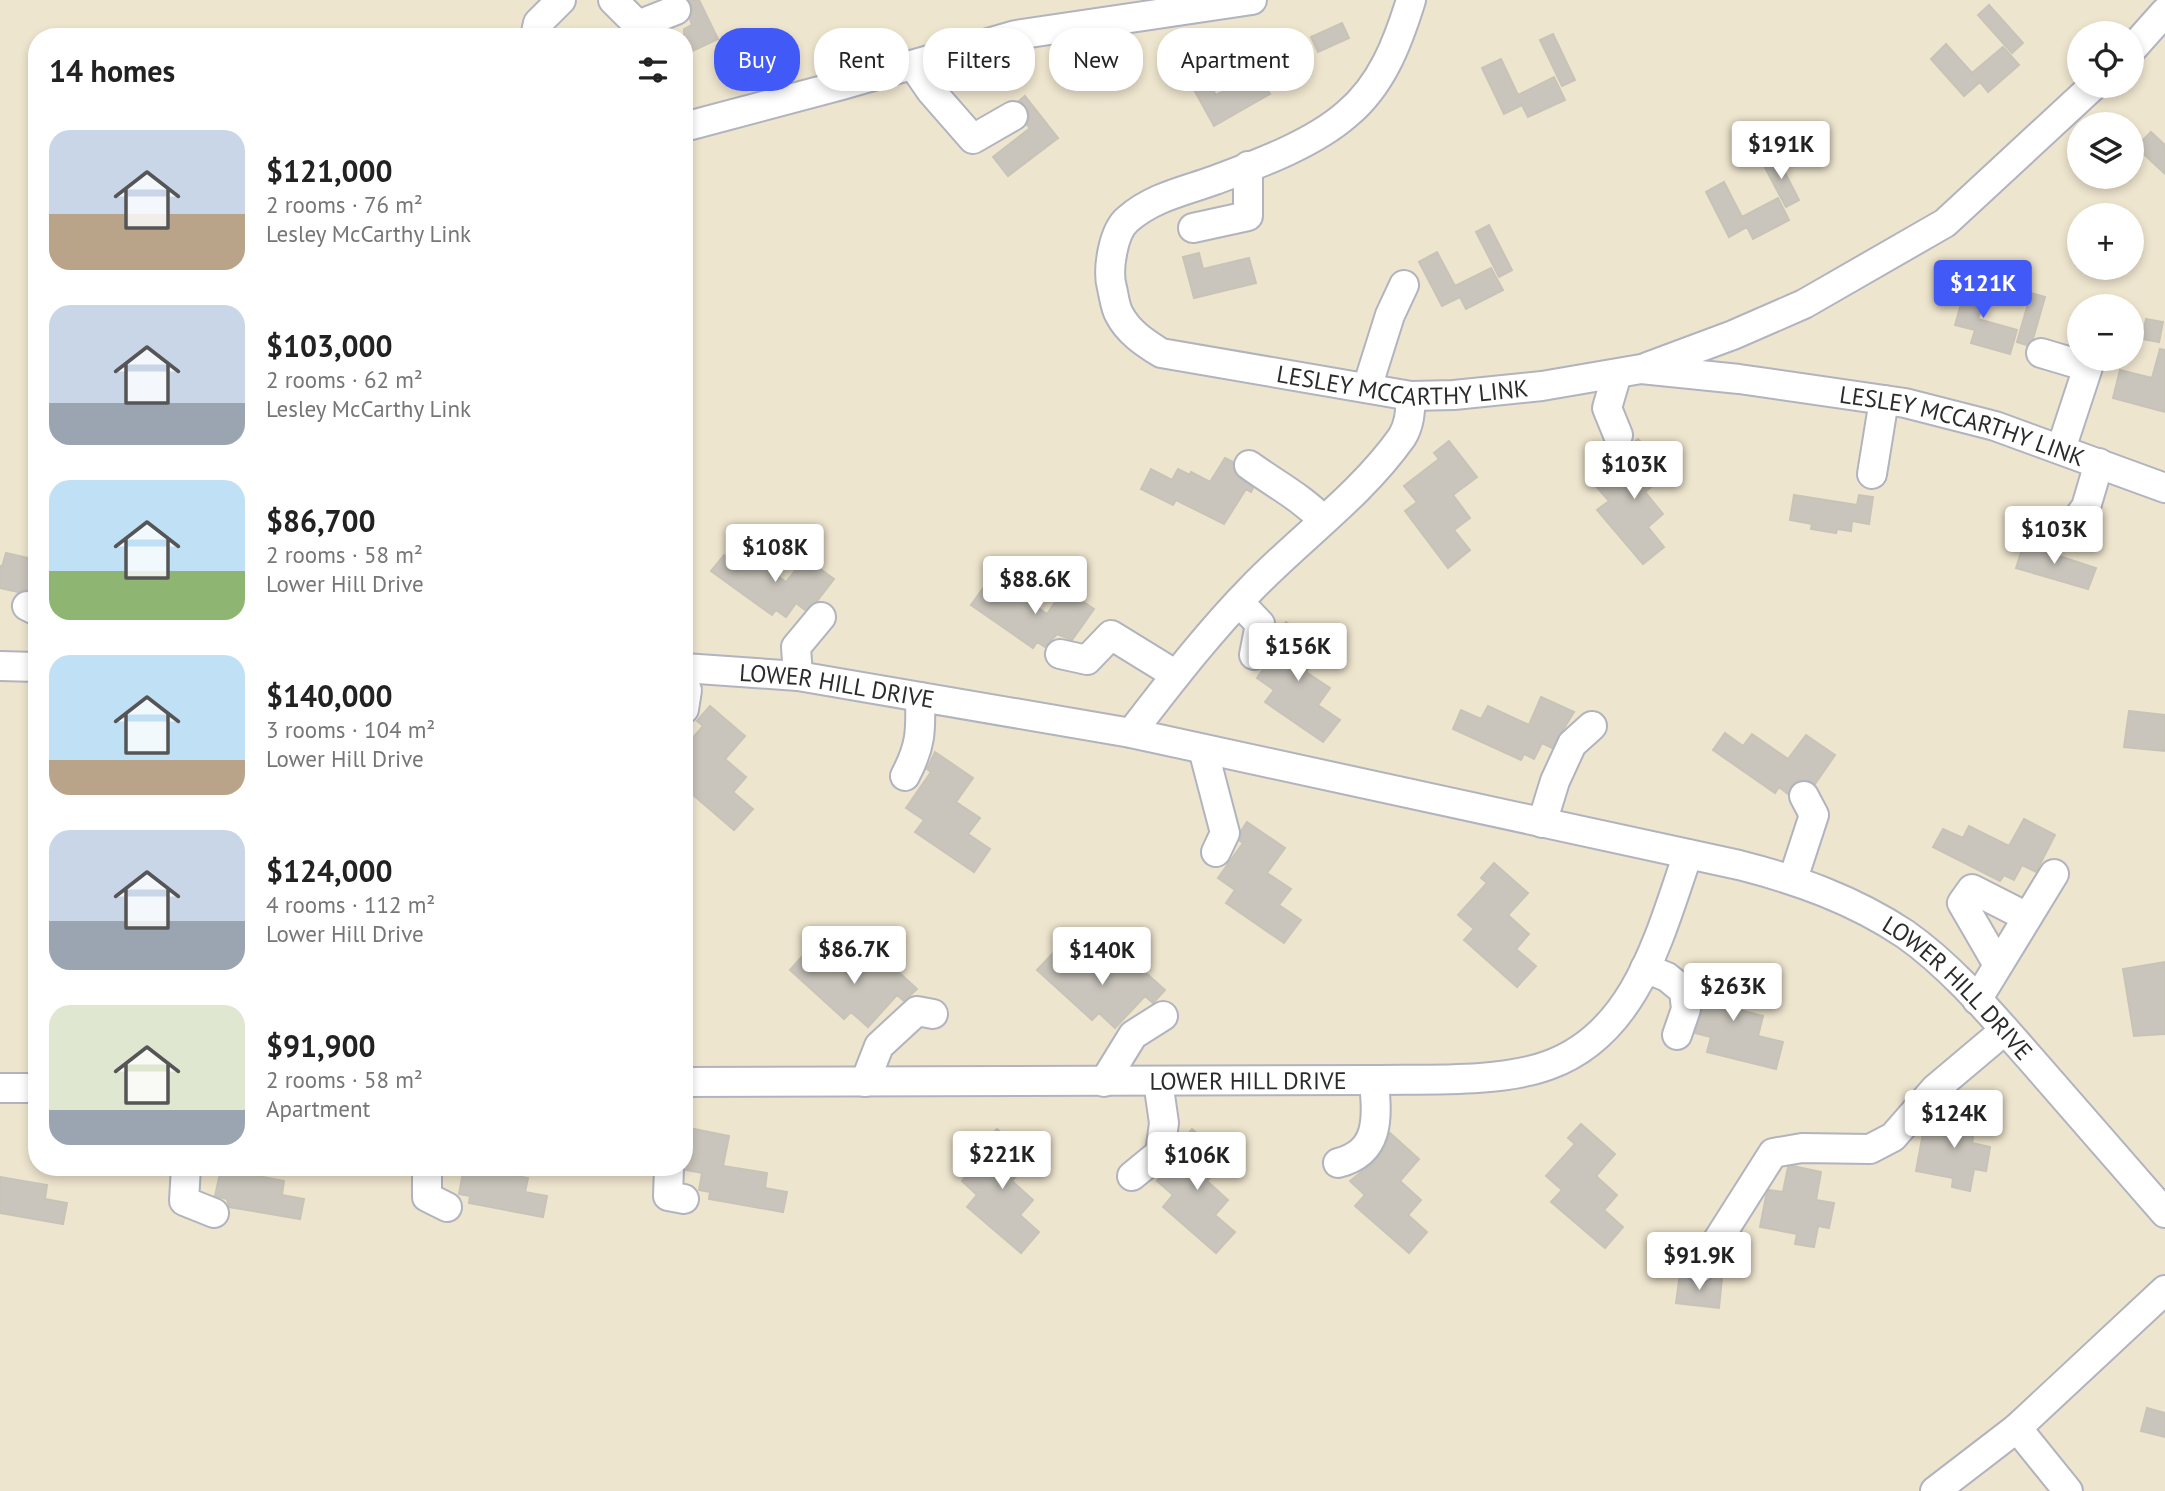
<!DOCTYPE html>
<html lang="en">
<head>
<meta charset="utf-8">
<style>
	:root { --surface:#fff; --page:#f2f2f2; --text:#222; --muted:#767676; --accent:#4059f7 }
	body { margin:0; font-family:"PT Sans",sans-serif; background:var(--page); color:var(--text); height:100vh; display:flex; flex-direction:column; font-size:26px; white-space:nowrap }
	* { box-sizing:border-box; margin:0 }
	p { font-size:23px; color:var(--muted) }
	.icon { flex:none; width:38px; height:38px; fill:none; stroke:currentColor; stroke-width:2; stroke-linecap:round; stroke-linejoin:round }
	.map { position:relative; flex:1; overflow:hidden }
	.drawer { position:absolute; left:28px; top:28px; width:665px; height:1148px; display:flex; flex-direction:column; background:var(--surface); border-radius:28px; box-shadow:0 4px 10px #0003 }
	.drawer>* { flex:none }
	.hud { position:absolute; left:714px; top:28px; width:665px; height:63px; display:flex; gap:14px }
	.buttons { position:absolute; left:2067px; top:21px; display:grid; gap:14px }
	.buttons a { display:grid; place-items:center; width:77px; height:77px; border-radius:50%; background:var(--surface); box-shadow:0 4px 10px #0003; font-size:35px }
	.price { position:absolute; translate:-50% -60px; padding:0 16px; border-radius:7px; background:#fff; color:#222; font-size:23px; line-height:46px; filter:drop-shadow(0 2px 4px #0008) }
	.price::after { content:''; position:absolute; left:50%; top:42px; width:21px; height:16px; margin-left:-10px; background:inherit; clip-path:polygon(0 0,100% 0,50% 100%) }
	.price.on { background:var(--accent); color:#fff }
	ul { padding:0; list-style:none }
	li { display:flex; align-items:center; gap:21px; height:175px; padding:0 21px }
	li span { display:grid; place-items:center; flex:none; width:196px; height:140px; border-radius:21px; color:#555 }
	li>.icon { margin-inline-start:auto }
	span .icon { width:84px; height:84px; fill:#fffc; stroke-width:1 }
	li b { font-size:30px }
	h2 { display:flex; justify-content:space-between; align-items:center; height:84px; padding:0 21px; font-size:30px }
	.chip { padding:0 24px; border-radius:28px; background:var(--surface); box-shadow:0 4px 10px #0003; font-size:24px; line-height:63px }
	.chip.on { background:var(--accent); color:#fff }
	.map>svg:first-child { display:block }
	.education { fill:#eee5ce; fill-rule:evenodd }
	.building { fill:#c9c5bc; stroke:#c8c3b7; stroke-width:2 }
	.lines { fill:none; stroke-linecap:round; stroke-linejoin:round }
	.minor-casing { stroke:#b1b3bf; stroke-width:32 }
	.minor { stroke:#fff; stroke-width:28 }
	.labels { text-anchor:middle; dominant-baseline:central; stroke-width:5; stroke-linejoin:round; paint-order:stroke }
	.street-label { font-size:24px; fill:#2b2b2b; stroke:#fff }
</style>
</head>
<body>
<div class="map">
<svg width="2165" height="1491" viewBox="0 0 2165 1491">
	<rect width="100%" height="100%" fill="#ede7de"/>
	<path class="education" d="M0,0h2165v1491h-2165zM2079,33h53v53h-53zM37,37h647v1130h-647zM2079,124h53v53h-53zM2079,215h53v53h-53zM2079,306h53v53h-53z"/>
	<path class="building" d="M689,0h10l19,39 -34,16v-26l8,-4 -2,-6 2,-7v-7z
		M1989,5l34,38 -11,10 -34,-38z
		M1342,23l7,15 -31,14 -7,-15z
		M1553,34l22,46 -13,6 -22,-46z
		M1946,44l26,29 31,-26 16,18 -31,27 -8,-10 -16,14 -33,-37z
		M1501,59l17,36 36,-18 11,23 -37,17 -6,-12 -18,9 -22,-46z
		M1257,72l13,22 -56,32 -21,-38 14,-8 9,15z
		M1025,96l33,42 -50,38 -15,-19 37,-29 -3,-3 3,-8 -2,-9 -9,-7z
		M2151,132l14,13v29l-29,-27z
		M1776,155l23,45 -13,7 -24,-45z
		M1724,182l18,35 36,-19 11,22 -36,19 -6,-12 -18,10 -23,-45z
		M1489,225l23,45 -13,7 -23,-45z
		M1437,252l18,34 36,-18 12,22 -37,19 -6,-12 -18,9 -23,-44z
		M1199,253l4,16 46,-11 7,25 -62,15 -11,-41z
		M1969,276l20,6 -11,37 39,11 -7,24 -39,-11 4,-13 -20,-5z
		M2031,293l14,4 -12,42 -6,6 -10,-3z
		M2146,319l17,3 -4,20 -17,-3z
		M2160,349l5,1v62l-52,-14 7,-28 32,8z
		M1638,439l30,34 -23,19 18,22 -15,13 16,20 -21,17 -46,-54 12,-9 -14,-16 34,-28 -5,-6z
		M1449,441l28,36 -24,18 17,23 -16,12 16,20 -22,18 -43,-57 12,-9 -13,-16 35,-27 -5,-6z
		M1225,458l8,4 1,9 5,7 14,10 -2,4 -5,-3 -22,35 -48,-24 -3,5 -32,-16 10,-20 21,11 6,-11 12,6 1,-3 19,10z
		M1794,495l63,10 2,-10 14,2 -4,27 -17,-3 -1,10 -14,-2 -1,4 -25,-4 1,-5 -22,-4z
		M2026,537l8,3 5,6 -1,3 58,19 -8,21 -72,-21z
		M6,553l31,7v32l-10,-3 -9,3 -18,-4v-22l2,1z
		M724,555l18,13 8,-12 36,26 19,-24 29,21 -17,22 -12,9 -9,-7 -10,14 -10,-7 -4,5 -61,-44z
		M984,587l18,13 8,-12 37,26 17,-25 30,20 -22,31 -15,-6 -12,13 -8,-5 -4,6 -62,-43z
		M1286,622l38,26 -18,24 24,16 -12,17 22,15 -17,22 -58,-40 9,-12 -17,-12 25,-36 -7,-4z
		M1541,697l33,15 -22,36 -10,-5 -8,16 -10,-5 -3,6 -68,-31 8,-19 20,9 7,-13 41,19z
		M710,706l35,30 -20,23 21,18 -13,15 20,17 -19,21 -50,-43v-7l7,-8 -7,-5v-19l19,-22 -6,-5z
		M2129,711l36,4v36l-41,-4z
		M1725,733l18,13 9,-12 36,25 18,-24 29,20 -20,29 -10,-4h-7l-8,7 -2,7 -9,-7 -4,6 -62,-43z
		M935,752l38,26 -17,24 24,16 -12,16 22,15 -16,23 -59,-40 9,-12 -18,-12 25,-36 -4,-3z
		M2024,819l31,16 -19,37 -14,-7 -8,15 -10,-5 -4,6 -67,-34 10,-18 20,9 6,-12 40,20z
		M1247,822l38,26 -18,25 24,16 -12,16 22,15 -17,23 -58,-40 9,-13 -17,-12 25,-35 -3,-2 1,-10z
		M1494,863l34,30 -20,22 21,19 -13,15 20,17 -19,21 -53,-47 10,-11 -16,-14 29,-32 -6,-5z
		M808,950l21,19 9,-11 20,18 21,-22 38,35 -13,12 -7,-6 -29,32 -17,-15 -7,7 -54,-49z
		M1056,950l20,19 10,-10 20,18 20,-22 39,35 -12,13 -8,-7 -30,32 -16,-15 -7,7 -55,-50z
		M2165,962v72l-31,2 -11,-67z
		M1699,969l44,12 -7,28 27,7 -5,20 25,6 -7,27 -69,-17 4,-15 -16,-4 8,-25 -1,-18 -6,-10z
		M1944,1109l33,6 -5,28 18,4 -4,24 -12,-2 -4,22 -18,-4 1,-9 -37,-7 7,-38 16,3z
		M1581,1124l34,30 -19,22 21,19 -13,15 19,17 -18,21 -54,-46 11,-12 -16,-14 29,-32 -7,-6z
		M694,1129l35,7 -6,30 44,7 -2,15 22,4 -4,20 -74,-13 1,-7 -11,-2 3,-17 -16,-3z
		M997,1129l34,30 -19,22 21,19 -13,15 19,17 -18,21 -54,-46 10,-12 -15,-14 28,-32 -6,-6z
		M1192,1129l35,30 -20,22 21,19 -13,15 20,17 -19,21 -53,-46 10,-12 -16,-14 29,-32 -6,-5z
		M1390,1133l29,26 -19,22 21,19 -13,15 19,17 -18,21 -54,-47 10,-11 -15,-14 25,-20 9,-13z
		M1793,1166l28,6 -5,28 18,3 -5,25 -11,-2 -4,21 -19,-3 2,-10 -37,-7 6,-31 3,-6 14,2 5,-25z
		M464,1167l64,11 -3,14 22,4 -4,21 -74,-14 1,-7 -11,-2z
		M221,1169l63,12 -2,14 22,4 -4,20 -71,-12 -2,-8 -12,-3z
		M0,1177l47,8 -2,14 22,4 -4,21 -63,-11z
		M1680,1273h5l6,9 8,2 8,-1 7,-6 8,1 -3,30 -43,-5z
		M2147,1408l18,5v24l-24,-6z"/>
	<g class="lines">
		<g class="minor-casing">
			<g id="minor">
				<path d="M613,0l25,25 38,-15"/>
				<path id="s1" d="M1411,0c-13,42 -29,85 -64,114 -34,30 -89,50 -132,66 -30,11 -62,17 -87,39 -15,12 -21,51 -16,69 2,8 3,19 7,26 9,18 26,29 42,39l250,43 43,-1 88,-9 99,-17 98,10 166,24 90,23 170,62"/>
				<path d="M535,37l3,-14 23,-23"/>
				<path d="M2132,49l33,-37"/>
				<path d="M913,65l18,26 42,48 40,-23"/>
				<path d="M684,127l158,-42 174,-50 236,-35"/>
				<path d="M1193,228l55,-12v-50"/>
				<path d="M2041,353l47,14 -27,82"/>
				<path d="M1647,367l86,-32 71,-31 141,-81 148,-137"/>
				<path d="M1617,374l-10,34 11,27"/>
				<path d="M1367,388l23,-73 14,-30"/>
				<path d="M1249,465c26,19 52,32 74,55"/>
				<path d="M1872,474l12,-74"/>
				<path d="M2049,533l21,-4 16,-22 13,-44"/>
				<path d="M1239,602l21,22 -6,31"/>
				<path d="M27,606l10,5"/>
				<path d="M1060,654l27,6 24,-25 65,40"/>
				<path d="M0,666l37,1"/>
				<path id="s2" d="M684,668l114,8 333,57 608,132c59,15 115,35 166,69 47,33 86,80 124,123 45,52 91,104 136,156"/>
				<path d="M798,676l-2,-29 25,-30"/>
				<path d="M684,684l3,6 -3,19"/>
				<path d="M1131,733c38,-49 76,-99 120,-144 49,-51 110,-94 151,-152 8,-13 8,-26 9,-41"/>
				<path d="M1203,749l22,84 -9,19"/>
				<path d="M905,776c16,-30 16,-45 15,-79"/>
				<path d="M1542,823l13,-42 17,-37 20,-18"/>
				<path d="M1793,879l21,-64 -10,-19"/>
				<path d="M1998,965l-36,-62 10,-14 55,28"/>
				<path d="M1645,968l22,9 17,14 2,18 -9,26"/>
				<path d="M1977,1000l77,-126"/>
				<path id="s3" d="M684,1082l690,-2c52,-1 127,3 175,-15 88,-32 111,-132 139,-211"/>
				<path d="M865,1082l14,-36 38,-35 16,3"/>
				<path d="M1104,1082l29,-47 30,-19"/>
				<path d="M0,1088h37"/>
				<path d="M1338,1163c43,-11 39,-46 36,-83"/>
				<path d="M186,1167l-2,34 30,12"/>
				<path d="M427,1167v30l20,10"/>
				<path d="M669,1167l-1,29 16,3"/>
				<path d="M1132,1176l28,-23 4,-30 -6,-42"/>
				<path d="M1700,1268l73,-115 29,-5 68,1 23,-12 42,-48 70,-59"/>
				<path d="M2017,1428l51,63"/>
				<path d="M1935,1491l82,-63 148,-138"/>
			</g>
		</g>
		<use href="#minor" class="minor"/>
	</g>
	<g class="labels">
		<g class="street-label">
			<text stroke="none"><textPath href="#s1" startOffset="780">LESLEY MCCARTHY LINK</textPath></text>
			<text stroke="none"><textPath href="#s1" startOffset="1348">LESLEY MCCARTHY LINK</textPath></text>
			<text stroke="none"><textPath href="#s2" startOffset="154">LOWER HILL DRIVE</textPath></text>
			<text stroke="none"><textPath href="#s2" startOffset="1330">LOWER HILL DRIVE</textPath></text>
			<text stroke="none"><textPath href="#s3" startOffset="564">LOWER HILL DRIVE</textPath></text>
		</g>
	</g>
</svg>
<div class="buttons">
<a><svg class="icon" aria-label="locate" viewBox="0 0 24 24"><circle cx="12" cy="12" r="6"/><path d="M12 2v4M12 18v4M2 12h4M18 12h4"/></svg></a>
<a><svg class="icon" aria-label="layers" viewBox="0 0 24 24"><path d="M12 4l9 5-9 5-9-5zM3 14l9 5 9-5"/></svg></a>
<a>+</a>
<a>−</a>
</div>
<b class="price" style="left:1781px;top:181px">$191K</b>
<b class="price on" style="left:1983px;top:320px">$121K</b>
<b class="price" style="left:1634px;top:501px">$103K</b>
<b class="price" style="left:2054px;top:566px">$103K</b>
<b class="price" style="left:775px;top:584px">$108K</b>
<b class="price" style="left:1035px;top:616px">$88.6K</b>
<b class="price" style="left:1298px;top:683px">$156K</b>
<b class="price" style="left:854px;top:986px">$86.7K</b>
<b class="price" style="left:1102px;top:987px">$140K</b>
<b class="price" style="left:1733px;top:1023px">$263K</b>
<b class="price" style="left:1954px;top:1150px">$124K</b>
<b class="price" style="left:1002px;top:1191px">$221K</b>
<b class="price" style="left:1197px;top:1192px">$106K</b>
<b class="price" style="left:1699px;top:1292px">$91.9K</b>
<div class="hud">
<a class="chip on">Buy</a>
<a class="chip">Rent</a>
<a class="chip">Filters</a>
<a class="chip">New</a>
<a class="chip">Apartment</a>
</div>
<section class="drawer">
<h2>14 homes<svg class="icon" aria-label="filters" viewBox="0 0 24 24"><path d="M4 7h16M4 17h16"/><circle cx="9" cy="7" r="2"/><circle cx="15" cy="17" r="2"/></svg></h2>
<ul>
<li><span style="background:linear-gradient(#c9d6e8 60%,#b9a48a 0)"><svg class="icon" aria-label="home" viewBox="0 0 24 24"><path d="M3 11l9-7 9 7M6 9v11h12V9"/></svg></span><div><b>$121,000</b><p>2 rooms · 76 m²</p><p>Lesley McCarthy Link</p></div></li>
<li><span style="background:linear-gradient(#c9d6e8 70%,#9aa5b1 0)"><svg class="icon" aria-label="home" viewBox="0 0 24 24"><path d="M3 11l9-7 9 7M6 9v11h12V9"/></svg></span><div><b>$103,000</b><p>2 rooms · 62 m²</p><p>Lesley McCarthy Link</p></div></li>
<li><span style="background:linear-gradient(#bfe0f5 65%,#8fb573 0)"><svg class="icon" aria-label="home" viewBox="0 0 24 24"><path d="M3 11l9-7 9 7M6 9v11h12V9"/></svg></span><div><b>$86,700</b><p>2 rooms · 58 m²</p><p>Lower Hill Drive</p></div></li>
<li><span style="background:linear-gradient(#bfe0f5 75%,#b9a48a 0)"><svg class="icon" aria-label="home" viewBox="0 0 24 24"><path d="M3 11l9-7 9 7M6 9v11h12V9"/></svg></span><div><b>$140,000</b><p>3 rooms · 104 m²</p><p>Lower Hill Drive</p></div></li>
<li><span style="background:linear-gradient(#c9d6e8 65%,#9aa5b1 0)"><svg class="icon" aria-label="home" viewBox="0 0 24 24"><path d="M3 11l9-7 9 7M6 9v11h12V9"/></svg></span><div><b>$124,000</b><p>4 rooms · 112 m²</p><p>Lower Hill Drive</p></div></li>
<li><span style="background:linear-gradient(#dfe7d0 75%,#9aa5b1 0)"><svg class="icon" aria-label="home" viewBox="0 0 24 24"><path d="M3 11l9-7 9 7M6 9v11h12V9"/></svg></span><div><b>$91,900</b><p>2 rooms · 58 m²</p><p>Apartment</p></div></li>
</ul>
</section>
</div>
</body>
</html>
